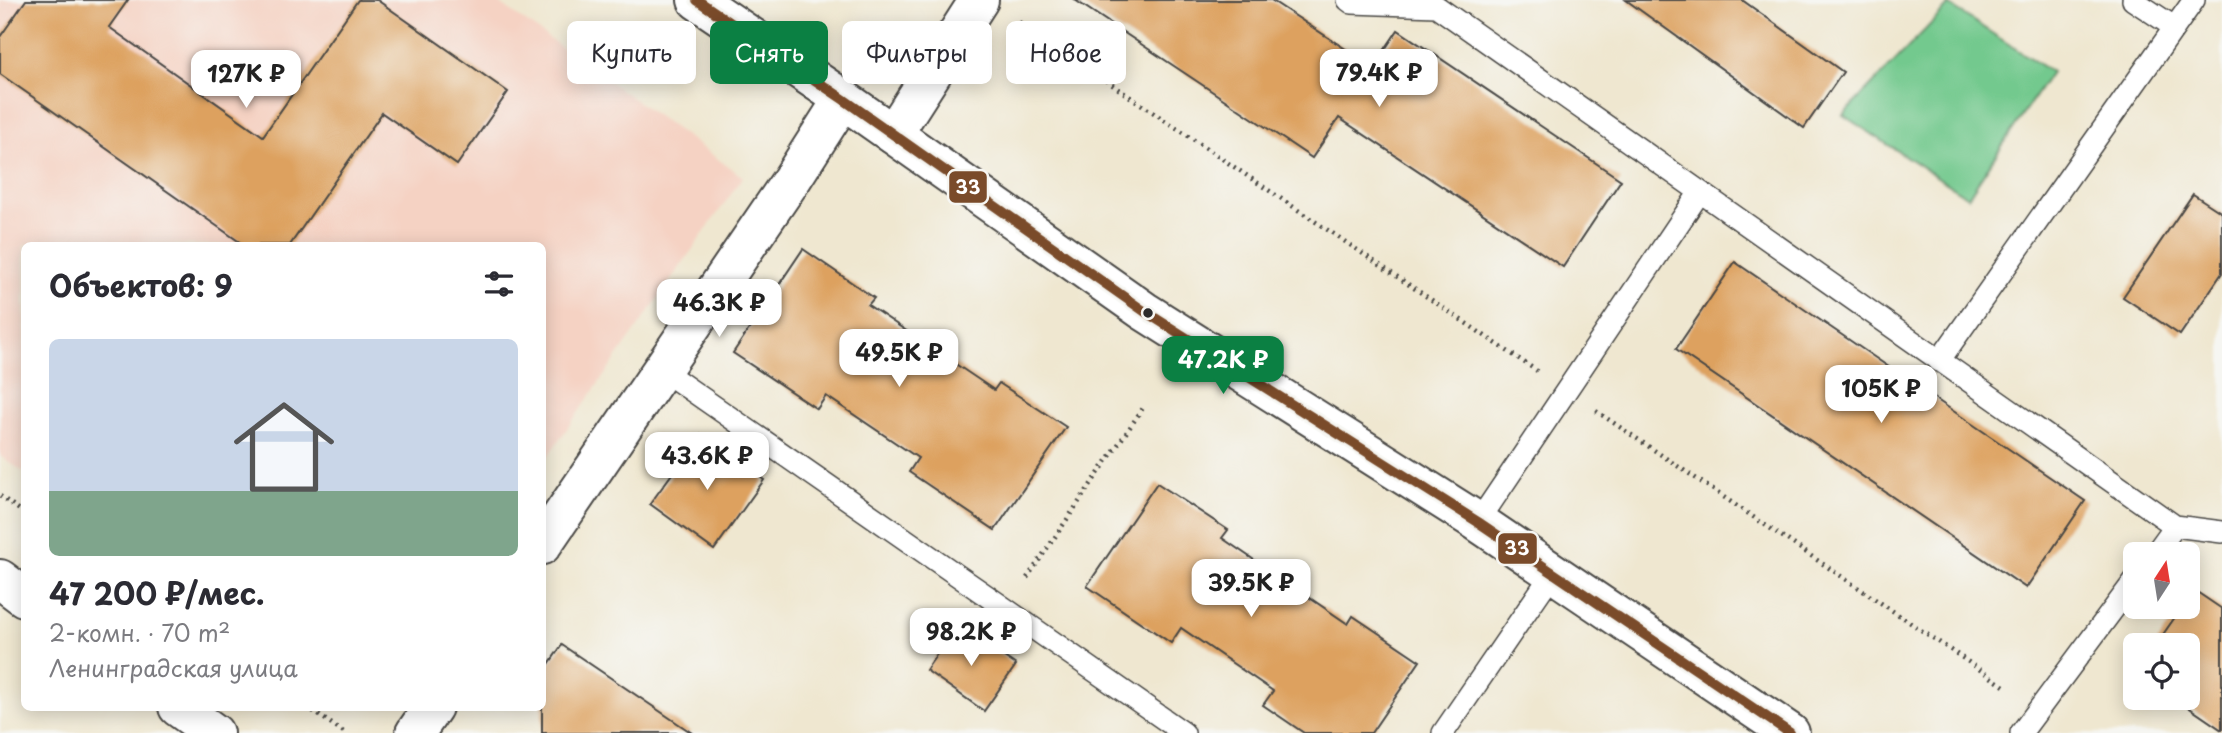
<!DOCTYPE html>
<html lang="ru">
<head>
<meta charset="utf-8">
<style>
	:root { --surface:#fff; --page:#f7f7f7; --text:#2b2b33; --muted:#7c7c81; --line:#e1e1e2; --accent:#0b8043 }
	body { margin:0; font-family:"Playpen Sans",sans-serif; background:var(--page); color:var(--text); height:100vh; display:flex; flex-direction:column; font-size:26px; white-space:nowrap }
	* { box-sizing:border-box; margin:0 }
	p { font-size:23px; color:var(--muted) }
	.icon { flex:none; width:38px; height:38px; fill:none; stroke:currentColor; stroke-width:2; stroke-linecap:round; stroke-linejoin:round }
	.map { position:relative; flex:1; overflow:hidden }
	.panel { position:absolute; left:21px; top:242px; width:525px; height:469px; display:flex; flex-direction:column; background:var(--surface); border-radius:10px; box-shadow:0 4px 18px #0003 }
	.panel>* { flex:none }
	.guide { position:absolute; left:567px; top:21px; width:665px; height:63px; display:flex; gap:14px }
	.needle { width:46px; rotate:12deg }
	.fabs { position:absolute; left:2123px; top:542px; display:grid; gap:14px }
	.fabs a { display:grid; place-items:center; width:77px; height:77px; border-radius:10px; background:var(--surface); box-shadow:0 4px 18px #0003; font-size:35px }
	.price { position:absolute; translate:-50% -60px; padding:0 16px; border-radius:14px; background:#fff; color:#222; font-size:23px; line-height:46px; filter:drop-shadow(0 2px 4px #0008) }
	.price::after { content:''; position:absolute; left:50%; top:42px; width:21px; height:16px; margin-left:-10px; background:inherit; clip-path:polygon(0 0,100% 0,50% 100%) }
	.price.current { background:var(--accent); color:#fff }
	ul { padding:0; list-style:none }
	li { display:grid; align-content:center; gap:14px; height:371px; padding:0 28px }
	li+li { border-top:2px solid var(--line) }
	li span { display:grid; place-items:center; height:217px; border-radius:10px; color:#555 }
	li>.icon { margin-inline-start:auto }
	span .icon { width:126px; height:126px; fill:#fffc; stroke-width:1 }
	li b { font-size:30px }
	h2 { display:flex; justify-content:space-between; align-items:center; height:84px; padding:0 28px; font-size:30px }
	.pill { padding:0 24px; border-radius:10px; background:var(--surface); box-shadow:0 4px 18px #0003; font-size:24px; line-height:63px }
	.pill.current { background:var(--accent); color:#fff }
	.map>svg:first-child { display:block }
	.built { fill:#f5d2c3 }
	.green { fill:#73c98e; stroke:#4f7a5c; stroke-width:2 }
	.building { fill:#dda15f }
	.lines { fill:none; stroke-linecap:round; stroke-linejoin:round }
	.lane-casing { stroke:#484744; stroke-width:24 }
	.street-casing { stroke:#484744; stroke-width:42 }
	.secondary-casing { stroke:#484744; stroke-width:42 }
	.path { stroke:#484744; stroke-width:4.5; stroke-dasharray:2 5; stroke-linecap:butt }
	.lane { stroke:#fff; stroke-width:21 }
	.street { stroke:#fff; stroke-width:38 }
	.secondary { stroke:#fff; stroke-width:38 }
	.bus-1-casing { stroke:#f6f6f2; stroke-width:16 }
	.bus-1 { stroke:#7a4b2a; stroke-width:10 }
	.bus-dot { fill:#2b2b2b; stroke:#f6f6f2; stroke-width:2.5 }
	.line-badge { stroke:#f6f6f2; stroke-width:2.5 }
	.badge-label { font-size:19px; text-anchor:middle; font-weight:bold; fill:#fff }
</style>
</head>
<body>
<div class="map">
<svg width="2222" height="733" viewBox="0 0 2222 733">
	<rect width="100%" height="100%" fill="#f6f6f2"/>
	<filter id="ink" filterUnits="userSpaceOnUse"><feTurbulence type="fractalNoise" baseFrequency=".0143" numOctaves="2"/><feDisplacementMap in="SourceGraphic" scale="14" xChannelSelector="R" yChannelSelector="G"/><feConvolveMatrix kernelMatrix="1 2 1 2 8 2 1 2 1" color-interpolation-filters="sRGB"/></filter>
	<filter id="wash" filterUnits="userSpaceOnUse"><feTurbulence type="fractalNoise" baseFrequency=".00686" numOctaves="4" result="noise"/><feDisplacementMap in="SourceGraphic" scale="28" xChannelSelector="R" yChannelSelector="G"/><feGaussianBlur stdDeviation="1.57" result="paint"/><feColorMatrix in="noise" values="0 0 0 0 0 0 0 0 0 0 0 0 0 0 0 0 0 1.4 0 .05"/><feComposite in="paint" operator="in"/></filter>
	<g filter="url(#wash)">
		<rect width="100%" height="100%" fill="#efe7d0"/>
		<path class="built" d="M0,0h495l248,177 -200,286 -1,-218h-518v227l-24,-16z"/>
		<path class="green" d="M1949,5l102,67 -83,125 -125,-82z"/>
		<g id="blocks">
			<path class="building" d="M26,0h102l-19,27 154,109 95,-136h19l131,92 -51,73 -75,-52 -92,132h-46l-244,-171v-37z
				M1075,0h196l102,67 25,-37 223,150 -58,87 -224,-149 -27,40z
				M1626,0h116l101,72 -39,56z
				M2193,194l29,19v60l-42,62 -57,-38z
				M803,249l71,49 -6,7 126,85 5,-7 67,44 -71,103 -86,-58 9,-14 -92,-62 -9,13 -84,-56z
				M1735,262l350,239 -59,87 -350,-239z
				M701,434l63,46 -50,70 -64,-46z
				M1157,483l71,47 -6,8 126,86 5,-8 67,45 -49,72h-67l-41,-28 10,-14 -92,-63 -10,15 -84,-57z
				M2194,590l28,19v121l-47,-32h13v-52h-33l27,-39h6v-8z
				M957,625l59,40 -32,46 -58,-41z
				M562,645l130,88h-150v-59z"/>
		</g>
	</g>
	<g filter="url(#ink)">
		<use href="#blocks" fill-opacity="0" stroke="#484744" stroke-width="2"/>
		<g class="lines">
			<g class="lane-casing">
				<path id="lane" d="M1348,0l4,3 84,3 739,520 47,6
					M2133,0l41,27
					M1939,361l255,-361
					M662,370l522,363
					M1478,522l222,-330
					M2154,555l21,-29
					M1443,733l109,-159
					M2021,733l114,-153"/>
			</g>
			<g class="street-casing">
				<path id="street" d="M893,134l86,-134
					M542,545l250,-366 51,-80
					M0,579l24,18
					M178,707l36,26
					M415,733l18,-26"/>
			</g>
			<g class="secondary-casing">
				<path id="secondary" d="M697,0l146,99 301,212 334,211 312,211"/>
			</g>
			<path class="path" d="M1019,22l518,349
				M1596,411l411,277
				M0,496l24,17
				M1027,578l118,-173
				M307,707l38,26"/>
			<use href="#lane" class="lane"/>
			<use href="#street" class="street"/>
			<use href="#secondary" class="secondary"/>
			<g class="bus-1-casing">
				<path id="bus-1" d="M697,0l146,99 301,212 334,211 312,211"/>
			</g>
			<use href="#bus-1" class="bus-1"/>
		</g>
	</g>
	<circle class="bus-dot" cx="1148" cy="313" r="6"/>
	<g class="line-badge">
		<rect x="948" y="170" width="40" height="34" rx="7" fill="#7a4b2a"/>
		<rect x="1497" y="532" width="41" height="33" rx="7" fill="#7a4b2a"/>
	</g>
	<g class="badge-label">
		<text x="968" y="194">33</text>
		<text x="1517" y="555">33</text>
	</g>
</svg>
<div class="fabs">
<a><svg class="needle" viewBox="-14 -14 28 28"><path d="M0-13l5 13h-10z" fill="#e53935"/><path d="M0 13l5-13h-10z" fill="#7c7c81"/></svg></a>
<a><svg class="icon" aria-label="locate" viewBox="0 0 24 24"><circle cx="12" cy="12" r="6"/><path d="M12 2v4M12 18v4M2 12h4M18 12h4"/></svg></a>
</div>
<b class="price" style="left:1379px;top:109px">79.4K ₽</b>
<b class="price" style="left:246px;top:110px">127K ₽</b>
<b class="price" style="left:719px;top:339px">46.3K ₽</b>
<b class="price" style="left:899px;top:389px">49.5K ₽</b>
<b class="price current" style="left:1223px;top:396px">47.2K ₽</b>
<b class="price" style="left:1881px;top:425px">105K ₽</b>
<b class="price" style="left:707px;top:492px">43.6K ₽</b>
<b class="price" style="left:1251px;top:619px">39.5K ₽</b>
<b class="price" style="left:971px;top:668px">98.2K ₽</b>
<div class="guide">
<a class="pill">Купить</a>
<a class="pill current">Снять</a>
<a class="pill">Фильтры</a>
<a class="pill">Новое</a>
</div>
<section class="panel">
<h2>Объектов: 9<svg class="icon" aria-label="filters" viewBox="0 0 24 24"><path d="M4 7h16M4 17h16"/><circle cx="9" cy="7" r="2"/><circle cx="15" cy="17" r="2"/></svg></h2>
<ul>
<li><span style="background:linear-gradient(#c9d6e8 70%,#7fa58c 0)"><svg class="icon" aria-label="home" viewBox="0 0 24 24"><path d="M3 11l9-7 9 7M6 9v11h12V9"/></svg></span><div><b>47 200 ₽/мес.</b><p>2-комн. · 70 m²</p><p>Ленинградская улица</p></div></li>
</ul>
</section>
</div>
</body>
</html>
